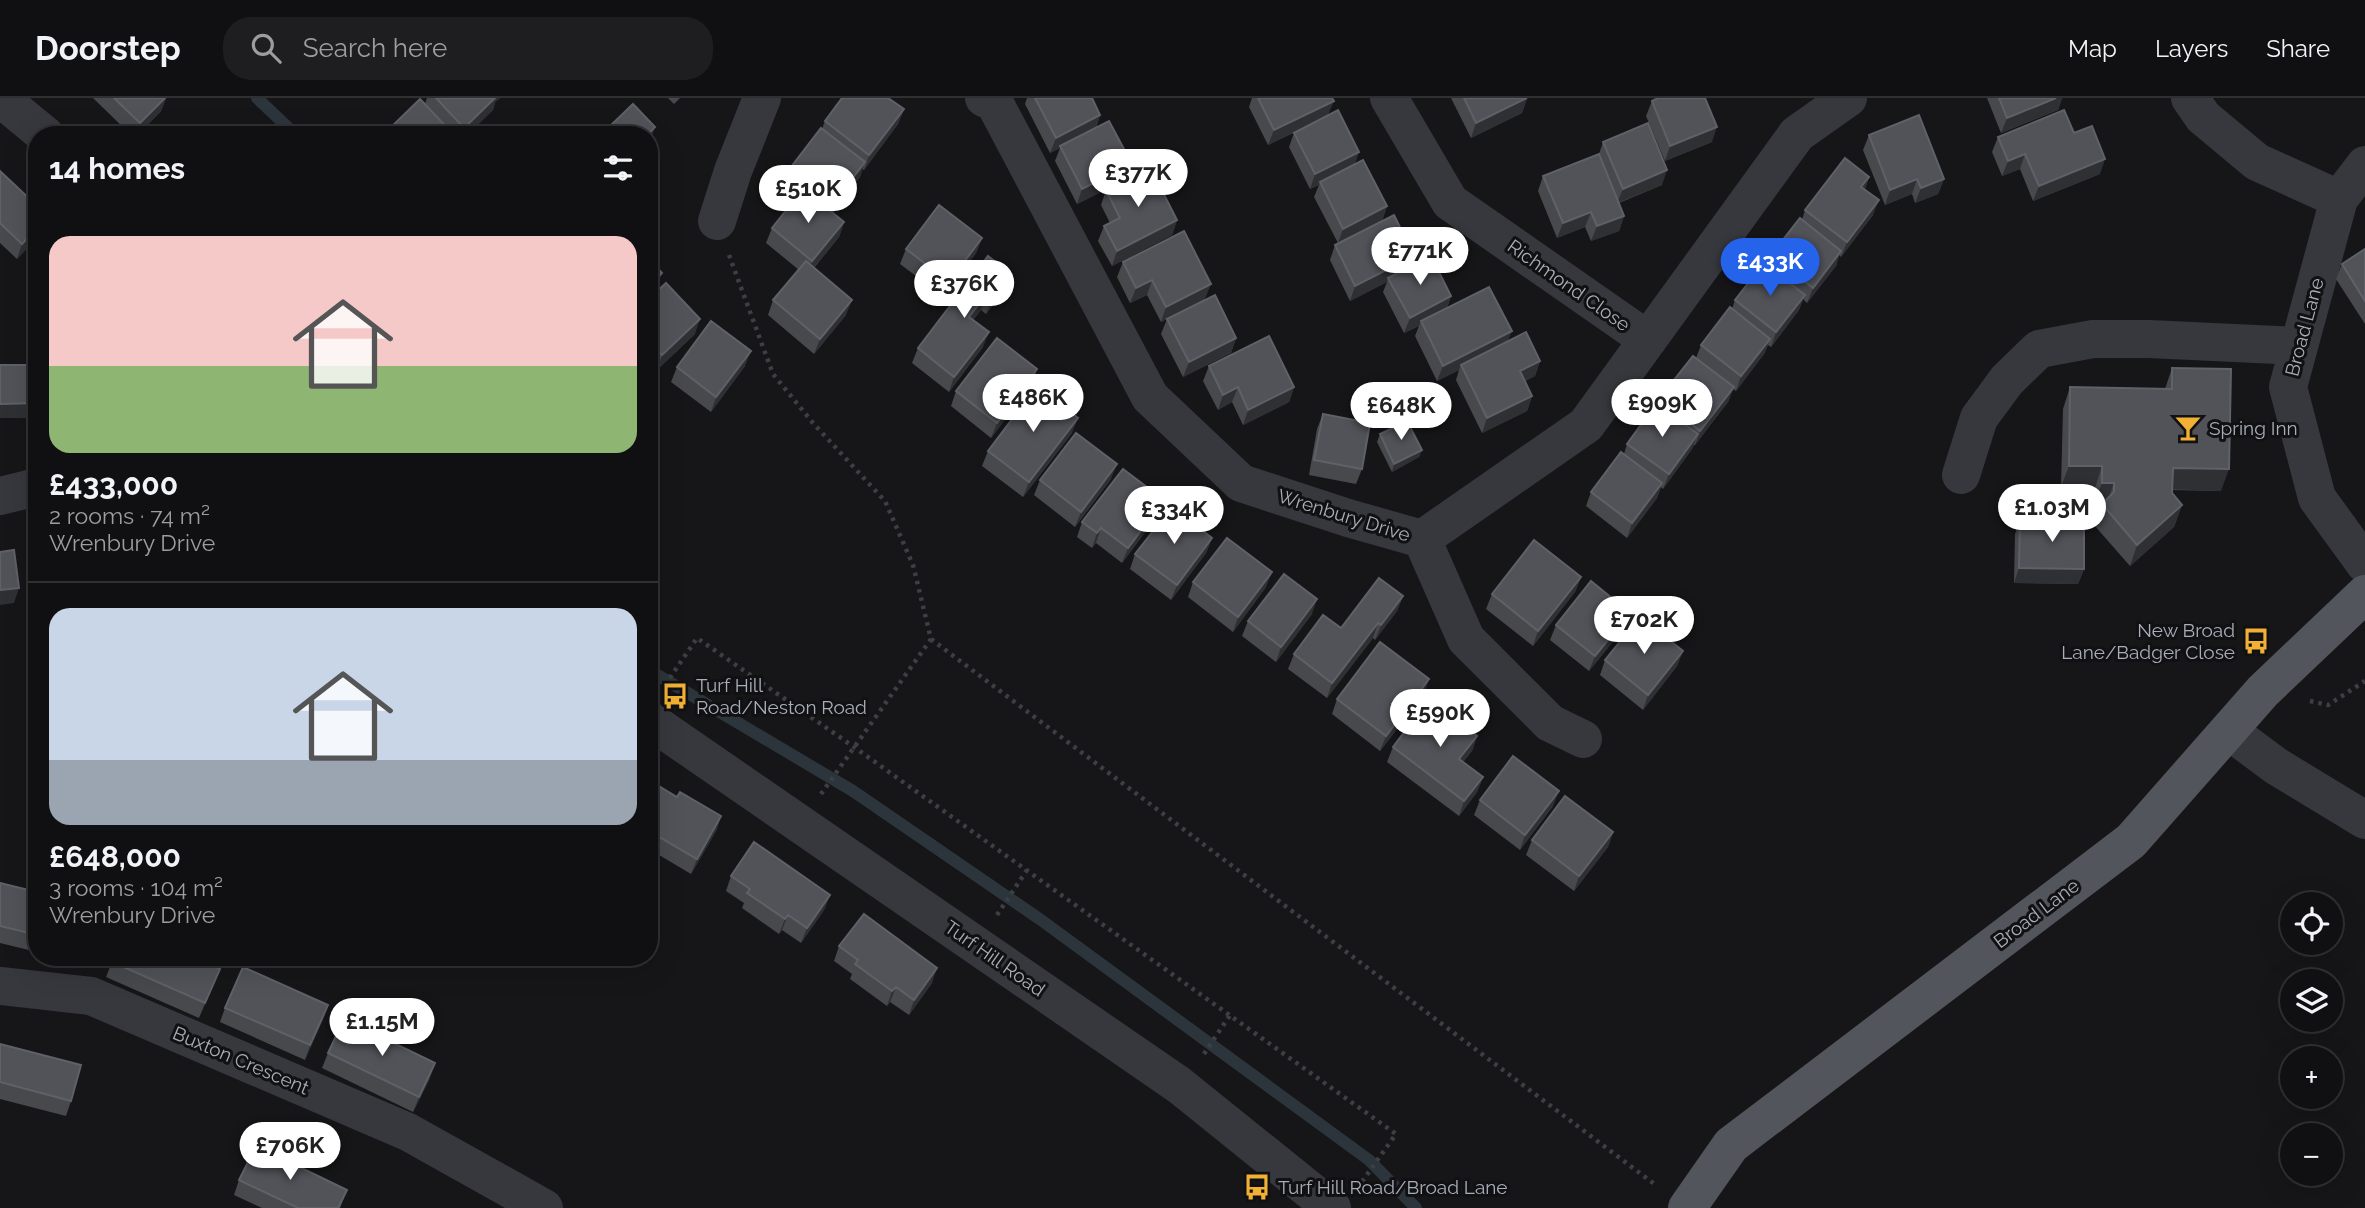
<!DOCTYPE html>
<html lang="en">
<head>
<meta charset="utf-8">
<style>
	:root { --surface:#101012; --page:#1e1e20; --text:#f1f3f6; --muted:#9c9d9f; --line:#303032; --accent:#2563eb }
	body { margin:0; font-family:Raleway,sans-serif; background:var(--page); color:var(--text); height:100vh; display:flex; flex-direction:column; font-size:26px; white-space:nowrap }
	* { box-sizing:border-box; margin:0 }
	p { font-size:23px; color:var(--muted) }
	.icon { flex:none; width:38px; height:38px; fill:none; stroke:currentColor; stroke-width:2; stroke-linecap:round; stroke-linejoin:round }
	.map { position:relative; flex:1; overflow:hidden }
	.drawer { position:absolute; left:28px; top:28px; width:630px; height:840px; display:flex; flex-direction:column; background:var(--surface); border-radius:28px; box-shadow:0 7px 28px #0002,0 0 0 2px var(--line) }
	.drawer>* { flex:none }
	.buttons { position:absolute; left:2280px; top:794px; display:grid; gap:14px }
	.buttons a { display:grid; place-items:center; width:63px; height:63px; border-radius:50%; background:var(--surface); box-shadow:0 7px 28px #0002,0 0 0 2px var(--line); font-size:35px }
	.price { position:absolute; translate:-50% -60px; padding:0 16px; border-radius:24px; background:#fff; color:#222; font-size:23px; line-height:46px; filter:drop-shadow(0 2px 4px #0008) }
	.price::after { content:''; position:absolute; left:50%; top:42px; width:21px; height:16px; margin-left:-10px; background:inherit; clip-path:polygon(0 0,100% 0,50% 100%) }
	.price.active { background:var(--accent); color:#fff }
	ul { padding:0; list-style:none }
	li { display:grid; align-content:center; gap:14px; height:371px; padding:0 21px }
	li+li { border-top:2px solid var(--line) }
	li span { display:grid; place-items:center; height:217px; border-radius:21px; color:#555 }
	li>.icon { margin-inline-start:auto }
	span .icon { width:126px; height:126px; fill:#fffc; stroke-width:1 }
	li b { font-size:30px }
	h2 { display:flex; justify-content:space-between; align-items:center; height:84px; padding:0 21px; font-size:30px }
	header { display:flex; align-items:center; gap:42px; box-sizing:border-box; height:98px; padding:0 35px; background:var(--surface); border-bottom:2px solid var(--line) }
	header strong { font-size:33px }
	nav { display:flex; gap:38px; margin-inline-start:auto; font-size:24px }
	.search { width:490px; height:63px; background:var(--page); display:flex; align-items:center; gap:18px; box-sizing:border-box; padding:0 24px; border-radius:28px; color:var(--muted); font-size:26px }
	.map>svg:first-child { display:block }
	.lines { fill:none; stroke-linecap:round; stroke-linejoin:round }
	.stream { stroke:#2c353c; stroke-width:12 }
	.path { stroke:#3d3f44; stroke-width:4.5; stroke-dasharray:3.5 5; stroke-linecap:butt }
	.minor { stroke:#37383d; stroke-width:38 }
	.major { stroke:#53555c; stroke-width:38 }
	.wall { fill:#47494d }
	.shaded-wall { fill:#2f3033 }
	.building { fill:#525359; stroke:#5f6168; stroke-width:2 }
	.labels { text-anchor:middle; dominant-baseline:central; stroke-width:6; stroke-linejoin:round; paint-order:stroke }
	.street-label { font-size:19px; fill:#a8adb8; stroke:#111113 }
	.poi-label { font-size:19px; fill:#a8adb8; stroke:#111113; text-anchor:start }
</style>
</head>
<body>
<header>
<strong>Doorstep</strong>
<div class="search"><svg class="icon" aria-label="search" viewBox="0 0 24 24"><circle cx="10" cy="10" r="6"/><path d="M15 15l6 6"/></svg>Search here</div>
<nav><a>Map</a><a>Layers</a><a>Share</a></nav>
</header>
<div class="map">
<svg width="2365" height="1110" viewBox="0 0 2365 1110">
	<rect width="100%" height="100%" fill="#161618"/>
	<g class="lines">
		<path class="stream" d="M257,0l39,37
			M649,572l204,121 188,129 328,240 47,48"/>
		<path class="path" d="M729,157l44,119 40,49 72,78 28,64 18,74 -110,155
			M931,541l726,547
			M665,587l32,-47 157,109 542,387 -35,49
			M2310,603l18,4 37,-24
			M997,817l30,-45
			M1204,956l26,-39"/>
		<path class="minor" d="M0,0l45,37
			M984,0l10,4 156,295 91,86 107,35 74,21 164,-114 211,-291 51,-36
			M1389,0l61,104 198,138
			M2190,0l13,19 54,45 82,37
			M2365,67l-26,34 -51,188 29,111 48,66
			M717,123l16,-50 29,-73
			M1961,377l18,-57 28,-38 32,-31 54,-10h56l150,7
			M0,398l37,-9
			M1422,441l44,100 84,84 33,16
			M649,622l530,365 153,123
			M2229,633l47,35 89,54
			M0,888l91,10 317,136 136,76"/>
		<path class="major" d="M1687,1110l44,-63 400,-304 132,-150 102,-97"/>
	</g>
	<path class="wall" d="M93,0h73l-5,13 -23,24h-7z
		M427,0h73l-5,4 -2,8 -26,25h-84l42,-31z
		M668,0h12l-6,6z
		M1027,0h65l8,17 -4,13 31,51 -50,25 -22,-43 5,-13 -10,5 -25,-49z
		M1252,0h80l-4,17 27,49 32,42 -5,15 -44,22 -24,-46 5,-12 -9,4 -21,-42 5,-14 18,-9 -44,21 -19,-38z
		M1451,0h76l-5,15 -51,25z
		M1987,0h75l-4,12 -57,23z
		M1652,3l60,41 -47,19 -19,-45z
		M904,11l-6,15 -34,46 -2,-1 -2,8 -27,36 11,9 -5,15 -25,31 32,47 -32,39 -46,-39 5,-15 26,-30 -33,-27 6,-15 28,-35 -14,-11 5,-15 31,-38 3,-8z
		M655,29l-3,8h-46l2,-7z
		M2074,35l26,41 -67,27 -13,-32 -18,7 -10,-24 6,-15z
		M1869,37l75,44 -6,15 -23,9 -3,-9 -27,11 -22,-55z
		M1603,44l59,43 -43,18 5,13 -5,15 -28,10 -6,-14 -28,11 -19,-47 5,-15 56,-22z
		M0,73l37,35v32l-20,21 -17,-16z
		M1869,79l-4,12 8,26 -32,42 -2,-2 -3,11 -29,37 -4,-4 -4,11 -28,37 -3,-2 -4,9 -28,37 -3,-2 -5,13 -33,43h-1l-2,4 -29,40 -2,-2 -4,11 -30,40 -41,-32 5,-14 33,-38 3,-10 30,-40 2,-5 37,-41 5,-13 31,-36 3,-9 32,-35 4,-10 31,-35 3,-10z
		M1106,92l71,30 -5,15 -60,31 -14,-25 6,-15 6,-3 -9,-18z
		M982,140l-6,15 -32,44 -44,-33 6,-15z
		M1335,147l75,21 41,30 -4,12 61,33 32,20 -5,15 -10,5 7,15 -5,15 -45,22 -26,-53 3,-10 -22,11 -22,-45 4,-10 -15,7 -21,-41 4,-10 -37,19 -20,-41z
		M2365,151v75l-29,-45 6,-15z
		M1123,164l82,37 31,39 -5,15 -48,24 -22,-43 6,-15 -6,3 -14,-27 -17,8 -13,-26z
		M1011,176l-5,15 -20,25 -5,-4 -8,10 10,27 -34,45 -37,-29 6,-15z
		M649,201l46,35 -38,36 -8,-9z
		M745,268l-34,46 -40,-30 6,-15z
		M1209,268l85,21 -5,15 -46,23 -11,-23 -14,8 -15,-29z
		M2172,270l49,123 -49,-1v3l10,12 -8,22 -44,39 -36,-41 7,-20 -7,-1 1,-16 -34,-1 2,-78 7,-22 95,2z
		M1037,271l-5,15 -41,54 -40,-32 5,-15z
		M1323,316l39,55 -6,15 -47,-9 8,-46z
		M1072,335l-49,64 -41,-31 6,-15z
		M1380,336l42,16 -3,7 -27,15 -15,-30z
		M1111,381l-36,48 -41,-32 6,-15z
		M1158,417l-36,48 -26,-20 -4,5 -15,-11 5,-15z
		M2020,421l64,50 -6,15 -64,-1 1,-49z
		M1212,440l-6,15 -35,47 -41,-31 5,-15z
		M1581,479l-6,15 -42,54 -47,-37 6,-15z
		M1193,484l73,5 -33,45 -45,-35z
		M1403,498l-6,15 -22,29 -2,-2 -46,60 -39,-29 6,-15z
		M1630,515l-6,15 -35,43 -39,-31 6,-15z
		M1312,516l-36,48 -34,-26 6,-15z
		M1683,553l-6,15 -34,44 -43,-35 5,-15z
		M1424,596l-44,57 -48,-37 5,-15z
		M1477,638l-5,15 -9,11 20,15 -6,15 -18,24 -72,-54 6,-15z
		M649,682l28,17 44,19 -5,15 -25,43 -42,-25z
		M1480,702l73,6 -33,44 -46,-35z
		M1613,734l-5,15 -34,44 -48,-36 6,-15z
		M731,778l99,19 -6,15 -23,33 -19,-13 -3,4 -37,-26 2,-5 -18,-12z
		M0,785l37,9v60l-37,-9z
		M839,848l93,37 -23,32 -19,-13 -3,4 -37,-27 2,-5 -18,-13z
		M114,859l106,12 -21,49 -93,-41z
		M328,907l-23,55 -85,-38 5,-14z
		M0,946l71,57 -5,15 -66,-17z
		M328,955l102,25 -17,34 -91,-44z
		M239,1082l108,10 -7,18h-78l-28,-13z"/>
	<path class="shaded-wall" d="M165,0h1l-5,13 -23,24h-2l4,-12z
		M495,0h5l-5,4 -2,8 -26,25h-6l3,-7z
		M1527,0l-5,15 -51,25 5,-15z
		M2056,0h6l-4,12 -57,23 6,-15z
		M1334,3l-6,14 -60,30 6,-15z
		M904,11l-6,15 -34,46 5,-15z
		M1100,17l-5,15 -45,23 6,-15z
		M655,29l-3,8 -3,2v-2h-2z
		M1717,29l-5,15 -47,19 5,-15z
		M1359,54l-5,15 -34,15 -1,3 -9,4 5,-15z
		M2025,56l-5,15 -18,7 6,-15z
		M2105,61l-5,15 -67,27 6,-15z
		M865,64l-5,15 -30,39 5,-15z
		M1132,66l-5,15 -50,25 5,-15z
		M1667,72l-5,15 -45,18 6,-14z
		M1869,79l-5,14 -3,-4z
		M1917,81l-5,15 -27,11 5,-15z
		M1944,81l-6,15 -23,9 6,-15z
		M1879,102l-6,15 -32,42 6,-15z
		M1387,108l-5,15 -44,22 5,-14z
		M1591,114l-6,15 -28,11 6,-15z
		M1624,118l-5,15 -28,10 6,-15z
		M1177,122l-5,15 -60,31 5,-15z
		M844,124l-5,15 -32,39 5,-15z
		M37,130v10l-20,21 5,-15z
		M982,140l-6,15 -32,44 5,-15z
		M1841,153l-5,15 -29,37 6,-15z
		M1414,158l-6,15 -20,7 -1,4 -37,19 5,-15z
		M662,175l-5,15 -8,7v-9z
		M1011,176l-5,15 -20,25 6,-15z
		M1152,182l-5,15 -17,8 6,-15z
		M1211,186l-6,15 -44,23 5,-15z
		M986,197l-5,15 -17,22 5,-15z
		M1805,197l-6,15 -28,37 5,-15z
		M1451,198l-5,15 -25,10 -2,5 -15,7 6,-15z
		M852,202l-6,15 -32,39 6,-15z
		M700,221l-5,15 -38,36 5,-15z
		M1512,233l-6,15 -45,19 -2,5 -22,11 6,-15z
		M989,234l-6,15 -34,45 5,-15z
		M1236,240l-5,15 -48,24 6,-15z
		M1770,241l-6,15 -28,37 5,-15z
		M751,253l-6,15 -34,46 5,-15z
		M1540,263l-5,15 -20,10 5,-15z
		M1037,271l-5,15 -41,54 6,-15z
		M1238,289l-6,15 -14,8 5,-15z
		M1294,289l-5,15 -46,23 5,-15z
		M1734,289l-6,15 -33,43 5,-14z
		M1532,298l-5,15 -45,22 5,-15z
		M37,305v15h-37v-14z
		M1078,320l-6,15 -49,64 6,-15z
		M1698,336l-6,15 -29,40 6,-15z
		M1422,352l-3,7 -27,15 2,-8z
		M1117,366l-6,15 -36,48 6,-15z
		M2069,368h33l-7,22 -34,-1z
		M2173,370l56,1 -8,22 -56,-2z
		M1662,385l-5,15 -30,40 5,-15z
		M2102,385h12l-8,22 -12,-1z
		M1164,402l-6,15 -36,48 6,-15z
		M2182,407l-8,22 -44,39 7,-21z
		M1101,430l-5,15 -4,5 5,-15z
		M1212,440l-6,15 -35,47 6,-15z
		M2019,470l65,1 -6,15 -64,-1z
		M1272,474l-6,15 -33,45 5,-15z
		M1581,479l-6,15 -42,54 5,-15z
		M19,490l-5,15 -14,2v-15z
		M1403,498l-6,15 -22,29 6,-15z
		M1317,501l-5,15 -36,48 5,-15z
		M1630,515l-6,15 -35,43 6,-15z
		M1378,525l-5,15 -46,60 5,-15z
		M1683,553l-6,15 -34,44 5,-15z
		M1429,581l-5,15 -44,57 6,-15z
		M1477,638l-5,15 -18,23 5,-15z
		M1483,679l-6,15 -18,24 5,-15z
		M1559,693l-6,15 -33,44 5,-15z
		M721,718l-5,15 -25,43 6,-15z
		M1613,734l-5,15 -34,44 5,-15z
		M830,797l-6,15 -23,33 6,-15z
		M788,817l-6,15 -3,4 6,-15z
		M937,870l-5,15 -23,32 5,-15z
		M220,871l-6,15 -15,34 6,-15z
		M896,889l-6,15 -3,4 5,-15z
		M328,907l-5,15 -18,40 5,-15z
		M435,965l-5,15 -17,34 6,-15z"/>
	<path class="building" d="M114,0h51l-25,25z
		M436,0h59l-31,30z
		M842,0h46l16,11 -35,46 -44,-34z
		M1035,0h57l8,17 -44,23z
		M1258,0h74l2,3 -60,29z
		M1464,0h63l-51,25z
		M1658,0h47l12,29 -47,19 -18,-45z
		M1999,0h57l-49,20z
		M420,1l34,36h-71z
		M633,6l22,23 -8,8h-33l-6,-7z
		M1338,12l21,42 -44,22 -21,-41z
		M2064,12l10,23 18,-7 13,33 -66,27 -14,-32 -17,7 -10,-24z
		M1919,17l25,64 -23,9 -4,-9 -27,11 -21,-55z
		M1109,23l23,43 -50,25 -22,-43z
		M1648,25l19,47 -44,19 -20,-47z
		M821,30l44,34 -30,39 -44,-34z
		M575,32l4,5h-9z
		M1599,56l25,62 -27,10 -6,-14 -28,11 -20,-47z
		M1845,60l24,19 -8,10 18,13 -32,42 -42,-32z
		M1363,62l24,46 -44,23 -23,-47z
		M1150,69l27,53 -60,31 -13,-25 16,-8 -14,-28z
		M0,73l37,35v22l-15,16 -22,-21z
		M803,91l41,33 -32,39 -40,-33z
		M939,107l43,33 -33,44 -43,-33z
		M1394,117l20,41 -59,30 -20,-41z
		M1800,120l41,33 -28,37 -42,-33z
		M1184,133l27,53 -45,23 -14,-27 -16,8 -13,-26z
		M2365,151v52l-23,-37z
		M988,158l23,18 -19,25 -6,-4 -17,22 20,15 -35,45 -36,-29z
		M1431,158l20,40 -41,22 -22,-40z
		M649,161l13,14 -13,13z
		M806,163l46,39 -32,39 -47,-39z
		M1764,165l41,32 -29,37 -41,-32z
		M666,185l34,36 -38,36 -13,-14v-42z
		M1489,189l23,44 -69,35 -22,-45z
		M1215,197l21,43 -47,24 -22,-43z
		M1730,209l40,32 -29,37 -40,-31z
		M711,223l40,30 -35,46 -39,-30z
		M1526,234l14,29 -20,10 12,25 -45,22 -26,-53z
		M1269,238l25,51 -46,23 -10,-23 -15,8 -14,-29z
		M997,240l40,31 -40,54 -41,-32z
		M1693,258l41,31 -34,44 -41,-32z
		M0,267h37v38l-37,1z
		M2172,270l59,1 -2,100 -56,-1 -1,25 10,12 -45,40 -35,-41 12,-12v-9h-12v-17h-33l1,-79 102,2z
		M1037,288l41,32 -49,64 -41,-31z
		M1656,306l42,30 -29,40 -42,-30z
		M1323,316l47,9 -8,46 -48,-9z
		M1407,323l15,29 -28,14 -14,-30z
		M1076,335l41,31 -36,48 -41,-32z
		M1621,354l41,31 -30,40 -41,-31z
		M1123,371l41,31 -36,48 -27,-20 -4,5 -15,-11z
		M1172,409l40,31 -35,47 -42,-31z
		M2020,421l64,2v48l-65,-1z
		M1227,440l45,34 -34,45 -45,-35z
		M1534,442l47,37 -43,54 -46,-37z
		M14,452l5,38 -19,2v-38z
		M1284,476l33,25 -36,48 -33,-26z
		M1379,480l24,18 -22,29 -3,-2 -46,60 -38,-29 29,-39 18,13z
		M1591,483l39,32 -35,43 -39,-31z
		M1640,519l43,34 -35,44 -43,-35z
		M1380,544l49,37 -43,57 -49,-37z
		M1429,601l48,37 -18,23 24,18 -19,24 -71,-54z
		M1513,658l46,35 -34,44 -45,-35z
		M649,682l28,17 3,-5 41,24 -24,43 -48,-28z
		M1565,698l48,36 -34,44 -47,-36z
		M754,744l76,53 -23,33 -19,-13 -3,4 -38,-26 3,-4 -19,-13z
		M0,785l37,9v43l-37,-9z
		M864,816l73,54 -23,32 -18,-13 -4,4 -37,-27 3,-4 -19,-14z
		M114,859h79l27,12 -15,34 -93,-41z
		M243,869l85,38 -18,40 -85,-37z
		M344,921l91,44 -16,34 -91,-44z
		M0,946l81,21 -10,36 -71,-19z
		M256,1048l91,44 -9,18h-40l-59,-28z"/>
	<defs>
		<g id="bar-bare" transform="scale(2.1)"><path d="M-6-5H6L.8 .8V4.5H3.5V6h-7V4.5H-.8V.8Z" fill="#f2b134" stroke="#111113" stroke-width="2.5" paint-order="stroke"/></g>
		<g id="bus-bare" transform="scale(2.1)"><path d="M-5-6H5V4H4V6H2V4H-2V6H-4V4H-5ZM-3.5-4V0h7V-4ZM-3.5 1.2v1.5H-2V1.2ZM2 1.2v1.5H3.5V1.2Z" fill="#f2b134" stroke="#111113" stroke-width="2.5" paint-order="stroke"/></g>
	</defs>
	<g fill-rule="evenodd">
		<use href="#bar-bare" x="2188" y="330"/>
		<use href="#bus-bare" x="2256" y="543"/>
		<use href="#bus-bare" x="675" y="598"/>
		<use href="#bus-bare" x="1257" y="1089"/>
	</g>
	<g class="labels">
		<g class="street-label">
			<text transform="translate(1569 187) rotate(35)">Richmond Close</text>
			<text transform="translate(2304 229) rotate(-75)">Broad Lane</text>
			<text transform="translate(1344 417) rotate(17)">Wrenbury Drive</text>
			<text transform="translate(2036 815) rotate(-37)">Broad Lane</text>
			<text transform="translate(995 860) rotate(35)">Turf Hill Road</text>
			<text transform="translate(241 962) rotate(23)">Buxton Crescent</text>
		</g>
		<g class="poi-label">
			<text x="2209" y="330">Spring Inn</text>
			<text x="2235" y="532" text-anchor="end">New Broad<tspan x="2235" dy="22">Lane/Badger Close</tspan></text>
			<text x="696" y="587">Turf Hill<tspan x="696" dy="22">Road/Neston Road</tspan></text>
			<text x="1278" y="1089">Turf Hill Road/Broad Lane</text>
		</g>
	</g>
</svg>
<div class="buttons">
<a><svg class="icon" aria-label="locate" viewBox="0 0 24 24"><circle cx="12" cy="12" r="6"/><path d="M12 2v4M12 18v4M2 12h4M18 12h4"/></svg></a>
<a><svg class="icon" aria-label="layers" viewBox="0 0 24 24"><path d="M12 4l9 5-9 5-9-5zM3 14l9 5 9-5"/></svg></a>
<a>+</a>
<a>−</a>
</div>
<b class="price" style="left:1138px;top:111px">£377K</b>
<b class="price" style="left:808px;top:127px">£510K</b>
<b class="price" style="left:1420px;top:189px">£771K</b>
<b class="price active" style="left:1770px;top:200px">£433K</b>
<b class="price" style="left:964px;top:222px">£376K</b>
<b class="price" style="left:1033px;top:336px">£486K</b>
<b class="price" style="left:1662px;top:341px">£909K</b>
<b class="price" style="left:1401px;top:344px">£648K</b>
<b class="price" style="left:2052px;top:446px">£1.03M</b>
<b class="price" style="left:1174px;top:448px">£334K</b>
<b class="price" style="left:1644px;top:558px">£702K</b>
<b class="price" style="left:1440px;top:651px">£590K</b>
<b class="price" style="left:382px;top:960px">£1.15M</b>
<b class="price" style="left:290px;top:1084px">£706K</b>
<section class="drawer">
<h2>14 homes<svg class="icon" aria-label="filters" viewBox="0 0 24 24"><path d="M4 7h16M4 17h16"/><circle cx="9" cy="7" r="2"/><circle cx="15" cy="17" r="2"/></svg></h2>
<ul>
<li><span style="background:linear-gradient(#f6c9c9 60%,#8fb573 0)"><svg class="icon" aria-label="home" viewBox="0 0 24 24"><path d="M3 11l9-7 9 7M6 9v11h12V9"/></svg></span><div><b>£433,000</b><p>2 rooms · 74 m²</p><p>Wrenbury Drive</p></div></li>
<li><span style="background:linear-gradient(#c9d6e8 70%,#9aa5b1 0)"><svg class="icon" aria-label="home" viewBox="0 0 24 24"><path d="M3 11l9-7 9 7M6 9v11h12V9"/></svg></span><div><b>£648,000</b><p>3 rooms · 104 m²</p><p>Wrenbury Drive</p></div></li>
</ul>
</section>
</div>
</body>
</html>
